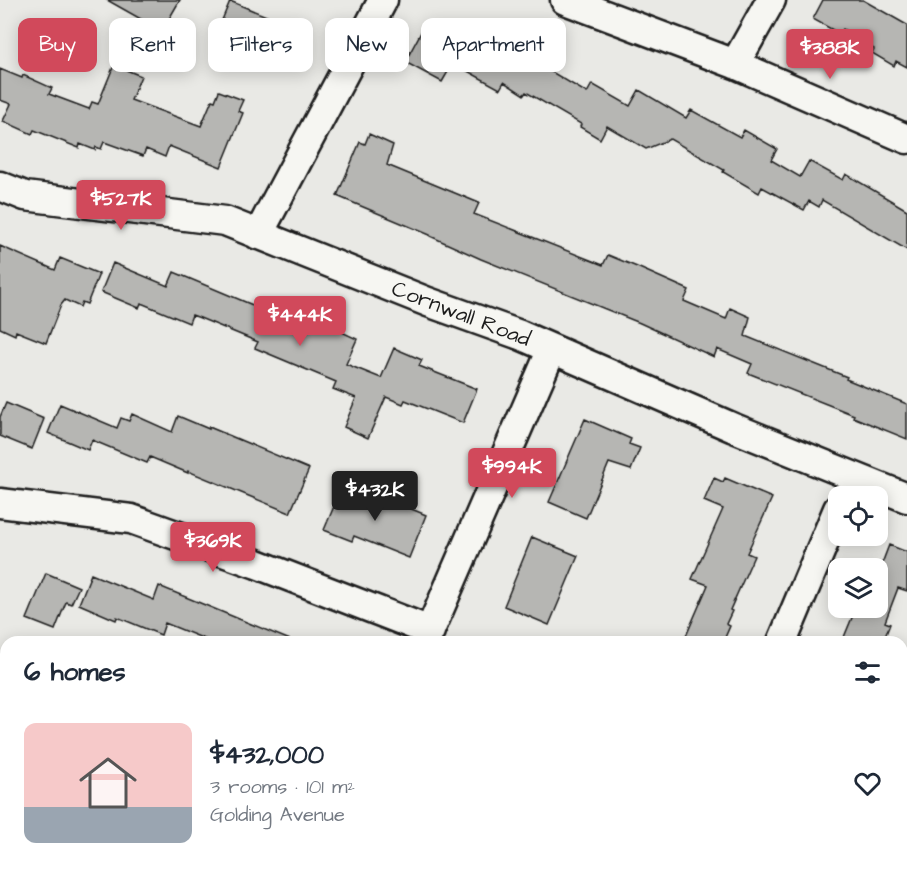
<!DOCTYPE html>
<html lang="en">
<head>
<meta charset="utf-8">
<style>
	:root { --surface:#fff; --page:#f2f2f3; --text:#1f2937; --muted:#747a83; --accent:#d1495b }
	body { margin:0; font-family:"Architects Daughter",sans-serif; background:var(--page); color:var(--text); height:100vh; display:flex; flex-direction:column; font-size:22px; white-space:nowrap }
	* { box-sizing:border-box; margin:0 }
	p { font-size:20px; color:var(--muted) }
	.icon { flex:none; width:33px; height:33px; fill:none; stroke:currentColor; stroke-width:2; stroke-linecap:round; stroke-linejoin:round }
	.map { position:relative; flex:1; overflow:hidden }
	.sheet { position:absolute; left:0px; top:636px; width:908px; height:234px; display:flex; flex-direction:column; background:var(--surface); border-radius:18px 18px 0 0; box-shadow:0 3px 15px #0003 }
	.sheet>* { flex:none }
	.banner { position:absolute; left:18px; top:18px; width:600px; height:54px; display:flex; gap:12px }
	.fabs { position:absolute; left:828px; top:486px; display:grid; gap:12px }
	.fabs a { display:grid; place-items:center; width:60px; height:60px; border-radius:12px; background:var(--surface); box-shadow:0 3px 15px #0003; font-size:30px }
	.price { position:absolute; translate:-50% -51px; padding:0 14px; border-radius:6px; background:var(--accent); color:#fff; font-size:20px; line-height:39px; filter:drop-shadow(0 2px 3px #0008) }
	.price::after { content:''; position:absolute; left:50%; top:36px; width:18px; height:14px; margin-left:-9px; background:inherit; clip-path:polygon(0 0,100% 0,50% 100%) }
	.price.selected { background:#222; color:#fff }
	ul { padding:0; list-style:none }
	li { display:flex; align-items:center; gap:18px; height:150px; padding:0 24px }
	li span { display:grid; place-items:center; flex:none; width:168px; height:120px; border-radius:12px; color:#555 }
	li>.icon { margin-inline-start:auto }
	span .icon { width:72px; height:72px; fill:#fffc; stroke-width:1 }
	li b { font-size:26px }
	h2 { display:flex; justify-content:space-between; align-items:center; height:72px; padding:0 24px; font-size:26px }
	.tag { padding:0 21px; border-radius:12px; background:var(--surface); box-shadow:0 3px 15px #0003; font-size:21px; line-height:54px }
	.tag.selected { background:var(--accent); color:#fff }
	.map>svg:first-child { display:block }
	.built { fill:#dadad6 }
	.green { fill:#cbcbc7; stroke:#747472; stroke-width:1.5 }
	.building { fill:#b6b6b3; stroke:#1c1c1c; stroke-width:1.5 }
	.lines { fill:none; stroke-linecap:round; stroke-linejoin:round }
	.minor-casing { stroke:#1c1c1c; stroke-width:33 }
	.path { stroke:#1c1c1c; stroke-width:4; stroke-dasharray:1.5 4.5; stroke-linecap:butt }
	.minor { stroke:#f6f6f2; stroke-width:28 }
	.labels { text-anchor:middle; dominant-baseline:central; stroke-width:4.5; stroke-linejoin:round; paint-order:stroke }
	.street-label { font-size:22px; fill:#1c1c1c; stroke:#f6f6f2 }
</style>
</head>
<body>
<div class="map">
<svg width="907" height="870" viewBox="0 0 907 870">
	<rect width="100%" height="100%" fill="#e9e9e5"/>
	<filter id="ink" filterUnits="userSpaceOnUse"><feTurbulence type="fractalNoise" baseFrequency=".0167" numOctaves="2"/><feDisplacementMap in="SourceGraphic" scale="12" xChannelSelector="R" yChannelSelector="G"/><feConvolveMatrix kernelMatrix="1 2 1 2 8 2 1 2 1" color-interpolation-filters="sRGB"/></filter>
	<g filter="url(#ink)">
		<path class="built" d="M0,671l6,1v192h155l-3,6h-158z"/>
		<path class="green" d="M5,776h1v43l-6,-3v-29z"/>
		<path class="building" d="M107,0h73l-18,31z
			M823,0h40l44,25v42l-11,-6 -2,5 -22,-13 2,-4 -31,-20 -3,5 -27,-15z
			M230,1l63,26 -13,32 -63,-27z
			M426,23l55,30 4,-8 40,22 5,-8 57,34 5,-9 38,22 9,-16 47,28 5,-8 49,27 4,-7 33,19 -6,11 29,17 9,-16 34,19 3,-6 61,36v40l-85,-50 -3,7 -10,-6 -5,9 -42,-23 -3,6 -36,-21 1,-2 -54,-31 -24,10 -39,-23 -7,13 -20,-12 1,-3 -55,-32 -2,3 -20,-13 -4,7 -47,-26 -11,19 -37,-20z
			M114,65l27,11 -10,24 70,26 11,-26 3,1 4,-10 24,9 -5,11 5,2 -22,54 -52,-21 -4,11 -19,-8 -3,7 -39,-14 -3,7 -5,-2 -1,3 -15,-6 -1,4 -45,-18 -2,4 -29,-13 8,-17 -11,-4v-31l22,9 1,-3 29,13 -3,6 40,15 3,-7 6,2z
			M369,134l24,11 -6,20 92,38 -5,11 129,51 5,-10 29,12 52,23 -5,11 42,18 4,-11 20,9 -5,19 102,41 -1,2 61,25v35l-54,-22 1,-2 -106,-42 4,-9 -35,-15 -3,8 -74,-34 -159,-64 -51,-23v-1l-93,-39 23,-54 5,2z
			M0,246l55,24 5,-12 39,16 -12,30 -5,-2 -2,5 -15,-7 -4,5 -15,38 -30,-12 -1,4 -15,-7z
			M113,263l55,23 6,-14 112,47 4,-9 41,17 26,12 -11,25 35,14 13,-30 28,12 -3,6 58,23 -14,34 -58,-23 -2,4 -17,-7 -18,41 -24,-11 12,-29 -23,-9 3,-7 -81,-34 3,-6 -58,-24 -8,-3 -3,8 -48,-20 -2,5 -38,-16z
			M6,403l38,16 -12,30 -32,-13v-19z
			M60,404l57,24 4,-10 8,3 3,-7 40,18 6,-16 31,13v-2l100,42 -19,44 -102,-42v2l-38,-16 -3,6 -55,-23 -4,10 -40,-17z
			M585,419l46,20 -2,5 11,4 -9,22 -22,-7 -23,55 -37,-16z
			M714,478l9,4 2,-4 47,20 -25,55 7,3 -24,54 2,1 -6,13 4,2 -7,16h-24l-13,-6 22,-51 -16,-6 31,-70 -19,-8z
			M343,485l48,20 1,-4 34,14 -17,43 -55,-22 -2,5 -28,-11z
			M532,537l46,19 -29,69 -45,-19z
			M889,545l18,7v39l-9,-3 -13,34 5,2 -7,18h-41l14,-34h22v-34z
			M46,573l33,14 -8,17 -5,-2 -11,28 -28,-11z
			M91,574l63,26 5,-14 136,56h-83l-47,-19 -4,12 -44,-18 -1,3 -37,-16z"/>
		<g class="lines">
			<g class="minor-casing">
				<path id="minor" d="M565,0l170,64 172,75
					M735,64l36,-64
					M0,186l25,10 200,25 203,81 92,33 214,93 173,70
					M258,235l125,-235
					M0,503l131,16 126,45 173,67
					M425,642l127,-293
					M782,642l56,-133
					M329,870l3,-6
					M685,870l2,-6"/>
			</g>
			<path class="path" d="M0,729l6,7
				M0,757l6,-17
				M0,826l6,3
				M103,864l17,6"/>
			<use href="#minor" class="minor"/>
		</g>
	</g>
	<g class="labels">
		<g class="street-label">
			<text transform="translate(461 314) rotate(21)">Cornwall Road</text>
		</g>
	</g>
</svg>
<div class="fabs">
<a><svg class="icon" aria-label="locate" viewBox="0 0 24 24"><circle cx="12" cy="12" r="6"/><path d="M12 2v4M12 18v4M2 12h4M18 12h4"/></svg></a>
<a><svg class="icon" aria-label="layers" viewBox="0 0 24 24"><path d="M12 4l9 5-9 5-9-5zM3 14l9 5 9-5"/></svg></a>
</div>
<b class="price" style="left:830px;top:80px">$388K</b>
<b class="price" style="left:121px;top:231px">$527K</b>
<b class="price" style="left:300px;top:347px">$444K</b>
<b class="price" style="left:512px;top:499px">$994K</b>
<b class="price selected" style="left:375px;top:522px">$432K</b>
<b class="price" style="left:213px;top:573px">$369K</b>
<div class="banner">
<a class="tag selected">Buy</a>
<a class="tag">Rent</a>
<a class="tag">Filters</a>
<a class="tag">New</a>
<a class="tag">Apartment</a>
</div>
<section class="sheet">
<h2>6 homes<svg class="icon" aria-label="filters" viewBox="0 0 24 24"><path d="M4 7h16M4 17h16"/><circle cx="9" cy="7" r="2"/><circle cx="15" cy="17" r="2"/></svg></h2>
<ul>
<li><span style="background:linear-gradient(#f6c9c9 70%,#9aa5b1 0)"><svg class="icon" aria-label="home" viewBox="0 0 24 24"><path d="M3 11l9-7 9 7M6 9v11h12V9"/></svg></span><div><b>$432,000</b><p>3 rooms · 101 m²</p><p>Golding Avenue</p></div><svg class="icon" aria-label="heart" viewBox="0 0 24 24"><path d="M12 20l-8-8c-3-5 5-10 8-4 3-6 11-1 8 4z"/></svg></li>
</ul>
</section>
</div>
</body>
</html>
